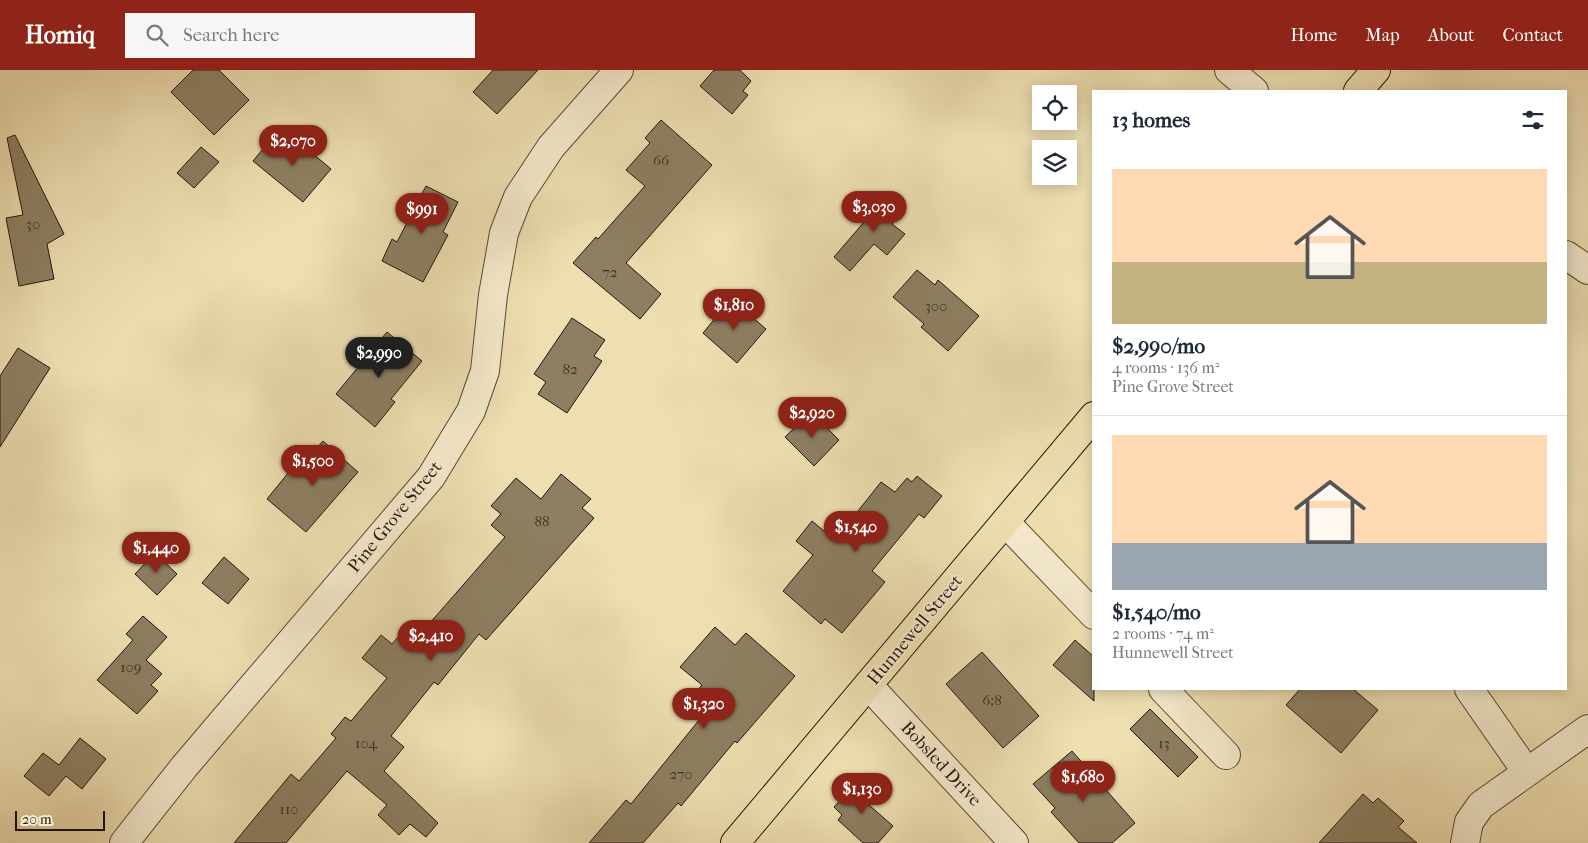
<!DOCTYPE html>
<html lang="en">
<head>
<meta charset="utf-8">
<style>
	:root { --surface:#fff; --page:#f6f6f7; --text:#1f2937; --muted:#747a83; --line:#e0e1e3; --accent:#8f2418 }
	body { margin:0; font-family:"IM FELL French Canon",serif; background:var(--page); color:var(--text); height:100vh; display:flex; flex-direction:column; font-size:19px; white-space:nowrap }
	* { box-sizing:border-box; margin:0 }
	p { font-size:16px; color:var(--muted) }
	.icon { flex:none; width:28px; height:28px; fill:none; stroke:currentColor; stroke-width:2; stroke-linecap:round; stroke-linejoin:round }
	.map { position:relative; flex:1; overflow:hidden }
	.drawer { position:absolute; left:1092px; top:20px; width:475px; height:600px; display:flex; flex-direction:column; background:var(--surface); border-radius:0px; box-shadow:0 2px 12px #0003 }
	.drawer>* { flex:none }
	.buttons { position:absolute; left:1032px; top:15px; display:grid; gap:10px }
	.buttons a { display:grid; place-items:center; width:45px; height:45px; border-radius:0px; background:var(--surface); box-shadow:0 2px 12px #0003; font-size:25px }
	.scale { position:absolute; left:15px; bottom:12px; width:90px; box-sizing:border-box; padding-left:5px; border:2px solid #23160c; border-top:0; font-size:14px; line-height:18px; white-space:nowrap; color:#23160c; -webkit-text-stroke:4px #f4eacc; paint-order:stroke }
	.price { position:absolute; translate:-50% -42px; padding:0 11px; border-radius:18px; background:var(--accent); color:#fff; font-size:16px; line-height:32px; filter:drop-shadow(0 1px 2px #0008) }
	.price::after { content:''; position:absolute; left:50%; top:30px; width:15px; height:11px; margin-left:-8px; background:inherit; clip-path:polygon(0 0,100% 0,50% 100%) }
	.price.selected { background:#222; color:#fff }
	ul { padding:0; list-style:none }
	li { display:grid; align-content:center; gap:10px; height:265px; padding:0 20px }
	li+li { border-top:1px solid var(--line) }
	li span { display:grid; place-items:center; height:155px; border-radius:0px; color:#555 }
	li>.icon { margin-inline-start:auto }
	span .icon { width:90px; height:90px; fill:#fffc; stroke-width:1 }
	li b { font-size:21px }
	h2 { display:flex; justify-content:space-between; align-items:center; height:60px; padding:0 20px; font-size:21px }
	header { display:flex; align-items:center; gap:30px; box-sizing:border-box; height:70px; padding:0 25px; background:var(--accent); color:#fff }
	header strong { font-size:24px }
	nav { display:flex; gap:28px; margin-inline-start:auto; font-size:18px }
	.search { width:350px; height:45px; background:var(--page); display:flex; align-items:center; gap:12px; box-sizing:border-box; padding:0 18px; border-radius:0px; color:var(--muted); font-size:19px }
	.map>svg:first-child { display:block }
	.building { fill:#8d7f62; stroke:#23160c }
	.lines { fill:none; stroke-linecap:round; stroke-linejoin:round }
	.minor-casing { stroke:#564835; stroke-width:30 }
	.major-casing { stroke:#23160c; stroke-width:30 }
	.minor { stroke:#f4eacc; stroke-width:28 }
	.major { stroke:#eedfb1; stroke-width:28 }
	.labels { text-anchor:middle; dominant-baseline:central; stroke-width:4; stroke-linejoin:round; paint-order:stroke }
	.number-label { font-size:15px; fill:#3e3022 }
	.street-label { font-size:18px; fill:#23160c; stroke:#f4eacc }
</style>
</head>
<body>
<header>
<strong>Homiq</strong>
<div class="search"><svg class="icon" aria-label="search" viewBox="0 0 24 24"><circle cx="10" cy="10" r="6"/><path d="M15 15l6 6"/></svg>Search here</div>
<nav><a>Home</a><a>Map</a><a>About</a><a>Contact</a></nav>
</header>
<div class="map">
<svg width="1588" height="773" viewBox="0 0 1588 773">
	<rect width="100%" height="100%" fill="#eedfb1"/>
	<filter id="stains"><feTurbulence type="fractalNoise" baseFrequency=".004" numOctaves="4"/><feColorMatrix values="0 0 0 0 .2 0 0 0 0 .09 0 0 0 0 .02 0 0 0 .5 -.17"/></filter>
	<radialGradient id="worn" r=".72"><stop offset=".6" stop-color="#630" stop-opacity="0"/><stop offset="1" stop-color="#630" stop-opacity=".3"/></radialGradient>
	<path class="building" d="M193,0h26l30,30 -35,35 -43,-43z
		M493,0h45l-41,44 -24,-22z
		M714,0h26l11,11 -8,10 5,4 -16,19 -32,-28z
		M661,50l51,45 -86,98 35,31 -21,25 -67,-56 23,-26 2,2 47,-53 -19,-16 24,-27 -5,-5z
		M15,65l49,99 -17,10 7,35 -35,7 -13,-68 17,-3 -16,-77z
		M272,68l13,10 9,-10 37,31 -28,33 -50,-41z
		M201,77l18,15 -25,26 -17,-15z
		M426,116l32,16 -15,30 5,3 -25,47 -41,-21 10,-22 5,3z
		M889,123l17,15 -14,16 13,10 -18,21 -13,-11 -24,27 -16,-14z
		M917,200l18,15 3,-5 41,36 -31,35 -27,-24 3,-3 -31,-27z
		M731,229l35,30 -29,34 -34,-30z
		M572,248l33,22 -11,16 8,5 -35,52 -29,-19 8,-12 -12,-8z
		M387,262l35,29 -31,38 4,3 -20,25 -39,-33z
		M18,278l32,20 -50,79v-71z
		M811,342l28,28 -25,26 -29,-29z
		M323,371l35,31 -52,60 -39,-33 26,-32 4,4z
		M561,404l30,25 -9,9 12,10 -108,122 -7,-6 -41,51 -4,-3 -43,54 13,11 -20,24 54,52 -12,14 -16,-13 -11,11 -21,-20 9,-10 -40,-34 -61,72h-52l57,-69 8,7 37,-43 -5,-4 14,-17 6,4 36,-43 -25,-20 19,-23 11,9 19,-22 11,10 83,-95 -14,-12 10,-11 -10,-8 25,-28 25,21z
		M917,406l25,20 -18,22 -5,-4 -47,57 13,11 -43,51 -17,-14 -4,5 -38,-33 30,-36 -17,-14 16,-20 23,19 46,-58 14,10 12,-14 5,4z
		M155,483l22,21 -20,21 -22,-21z
		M224,487l25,22 -21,25 -26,-21z
		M143,546l24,21 -21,23 16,14 -11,11 7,6 -21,23 -40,-34 36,-40 -7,-6z
		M715,557l20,18 11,-12 49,43 -58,67 -2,-2 -54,65 -3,-3 -35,40h-54l37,-43 5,4 77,-95 -15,-13 9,-11 -22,-18z
		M1075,570l19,17v44l-41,-36z
		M982,582l57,64 -36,32 -57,-64z
		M1300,619h53l25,21 -37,43 -55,-48z
		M1150,639l48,48 -20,20 -48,-48z
		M80,668l26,21 -24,30 -16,-13 -17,20 -25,-20 19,-23 16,12z
		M1072,681l63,72 -23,20h-33l-28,-31 4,-4 -22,-24z
		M858,711l18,16 -7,8 24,21 -15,17h-15l-25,-23 4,-5 -8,-8z
		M1363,724l10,9 5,-5 26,23 -6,6 19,16h-98z"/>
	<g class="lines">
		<g class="minor-casing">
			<path id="minor" d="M1229,0l25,21
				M1566,185l22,15
				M1005,452l89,93
				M868,615l146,158
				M1163,619l63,66
				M1469,619l57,82
				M124,773l60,-76 247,-290 40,-66 14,-40 8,-76 11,-62 14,-36 33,-50 68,-77
				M1465,773l4,-21 12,-17 107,-76"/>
		</g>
		<g class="major-casing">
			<path id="major" d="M1358,21l18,-21
				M735,773l359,-427"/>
		</g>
		<use href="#minor" class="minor"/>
		<use href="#major" class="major"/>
	</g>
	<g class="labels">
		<g class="number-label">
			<text x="661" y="90">66</text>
			<text x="33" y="154">30</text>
			<text x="610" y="202">72</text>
			<text x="936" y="236">300</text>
			<text x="570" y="299">82</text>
			<text x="542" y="451">88</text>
			<text x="131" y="597">109</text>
			<text x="992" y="630">6;8</text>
			<text x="366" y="673">104</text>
			<text x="1164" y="673">13</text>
			<text x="681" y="704">270</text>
			<text x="289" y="739">110</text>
		</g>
		<g class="street-label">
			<text transform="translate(395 447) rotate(-51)">Pine Grove Street</text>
			<text transform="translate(915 560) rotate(-50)">Hunnewell Street</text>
			<text transform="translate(941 694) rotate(47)">Bobsled Drive</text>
		</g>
	</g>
	<rect width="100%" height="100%" filter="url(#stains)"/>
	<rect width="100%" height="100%" fill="url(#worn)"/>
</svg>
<div class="buttons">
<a><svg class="icon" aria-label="locate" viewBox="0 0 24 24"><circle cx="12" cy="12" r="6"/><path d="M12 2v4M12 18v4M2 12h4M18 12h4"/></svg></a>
<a><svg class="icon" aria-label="layers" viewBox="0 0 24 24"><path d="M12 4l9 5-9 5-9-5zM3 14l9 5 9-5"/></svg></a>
</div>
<div class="scale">20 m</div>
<b class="price" style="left:293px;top:97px">$2,070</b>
<b class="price" style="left:874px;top:163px">$3,030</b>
<b class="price" style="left:422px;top:165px">$991</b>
<b class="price" style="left:734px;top:261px">$1,810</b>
<b class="price selected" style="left:379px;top:309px">$2,990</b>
<b class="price" style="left:812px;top:369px">$2,920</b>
<b class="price" style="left:313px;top:417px">$1,500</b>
<b class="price" style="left:856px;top:483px">$1,540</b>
<b class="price" style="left:156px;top:504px">$1,440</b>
<b class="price" style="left:431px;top:592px">$2,410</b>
<b class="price" style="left:704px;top:660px">$1,320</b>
<b class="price" style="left:1083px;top:733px">$1,680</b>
<b class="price" style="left:862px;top:745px">$1,130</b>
<section class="drawer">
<h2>13 homes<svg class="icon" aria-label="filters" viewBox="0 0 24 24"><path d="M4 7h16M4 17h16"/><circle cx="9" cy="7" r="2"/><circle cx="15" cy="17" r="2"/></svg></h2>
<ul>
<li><span style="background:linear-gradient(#ffd9b3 60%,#c2b280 0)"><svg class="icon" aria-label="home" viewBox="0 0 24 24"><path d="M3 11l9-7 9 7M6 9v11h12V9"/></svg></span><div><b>$2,990/mo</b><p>4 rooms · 136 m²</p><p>Pine Grove Street</p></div></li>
<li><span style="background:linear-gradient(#ffd9b3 70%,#9aa5b1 0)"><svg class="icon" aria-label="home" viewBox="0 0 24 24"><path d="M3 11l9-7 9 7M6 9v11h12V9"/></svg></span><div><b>$1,540/mo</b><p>2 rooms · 74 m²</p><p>Hunnewell Street</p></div></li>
</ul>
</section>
</div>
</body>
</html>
